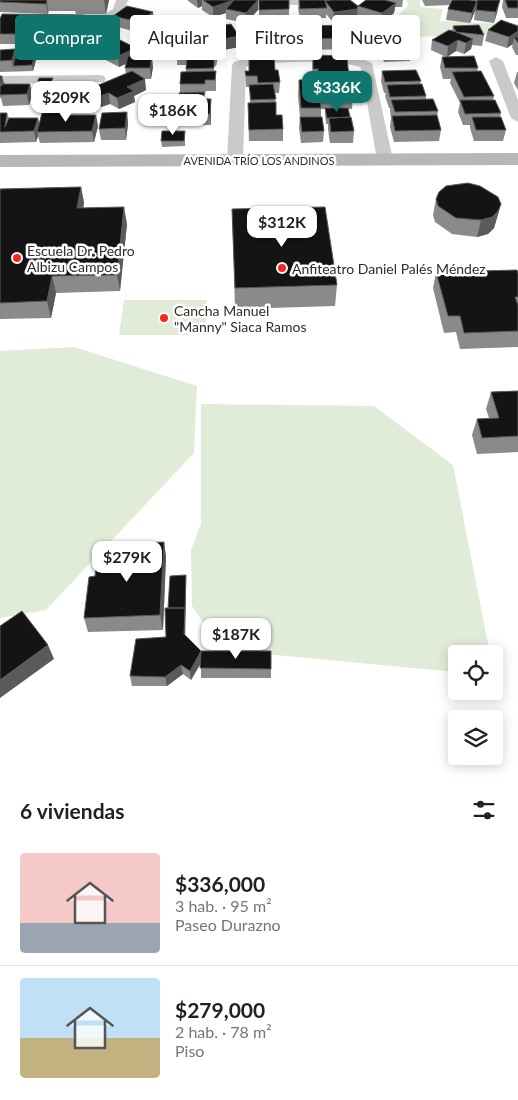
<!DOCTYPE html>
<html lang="es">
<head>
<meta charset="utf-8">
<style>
	:root { --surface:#fff; --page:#f6f6f6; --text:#202124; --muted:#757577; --line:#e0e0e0; --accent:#0f766e }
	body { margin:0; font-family:Lato,sans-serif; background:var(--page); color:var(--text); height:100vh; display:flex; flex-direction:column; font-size:19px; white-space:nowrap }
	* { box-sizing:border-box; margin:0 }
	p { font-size:16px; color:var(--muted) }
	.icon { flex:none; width:28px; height:28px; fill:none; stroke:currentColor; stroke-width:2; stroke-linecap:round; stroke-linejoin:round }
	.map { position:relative; height:780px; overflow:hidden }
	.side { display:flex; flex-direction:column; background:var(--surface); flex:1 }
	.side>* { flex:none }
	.top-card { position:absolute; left:15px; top:15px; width:489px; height:45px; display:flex; gap:10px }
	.controls { position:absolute; left:448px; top:645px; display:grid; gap:10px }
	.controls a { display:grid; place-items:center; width:55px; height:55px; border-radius:5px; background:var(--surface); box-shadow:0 2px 12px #0003; font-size:25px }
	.price { position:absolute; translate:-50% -42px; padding:0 11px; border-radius:10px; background:#fff; color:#222; font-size:16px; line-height:32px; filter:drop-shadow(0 1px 2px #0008) }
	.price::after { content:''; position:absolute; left:50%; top:30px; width:15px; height:11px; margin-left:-8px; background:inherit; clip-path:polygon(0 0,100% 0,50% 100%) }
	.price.selected { background:var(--accent); color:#fff }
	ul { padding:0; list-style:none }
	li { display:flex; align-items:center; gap:15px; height:125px; padding:0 20px }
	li+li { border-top:1px solid var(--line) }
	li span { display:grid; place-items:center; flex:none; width:140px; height:100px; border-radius:5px; color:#555 }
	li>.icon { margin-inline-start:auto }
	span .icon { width:60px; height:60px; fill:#fffc; stroke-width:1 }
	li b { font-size:21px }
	h2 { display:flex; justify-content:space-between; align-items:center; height:60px; padding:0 20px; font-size:21px }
	.tag { padding:0 18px; border-radius:5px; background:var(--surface); box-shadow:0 2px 12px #0003; font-size:18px; line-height:45px }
	.tag.selected { background:var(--accent); color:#fff }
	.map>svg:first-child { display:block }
	.green { fill:#e1ecd8 }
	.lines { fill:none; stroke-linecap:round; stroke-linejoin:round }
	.street { fill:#cacaca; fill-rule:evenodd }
	.secondary { fill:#b7b7b7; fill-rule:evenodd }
	.wall { fill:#8a8a8a }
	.shaded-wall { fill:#5a5a5a }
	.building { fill:#141414; stroke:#5a5a5a }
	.poi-dot { fill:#f5271e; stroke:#fff; stroke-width:2 }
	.labels { text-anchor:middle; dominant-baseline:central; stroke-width:5; stroke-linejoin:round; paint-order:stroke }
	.far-street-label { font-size:11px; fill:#2d2d2d; stroke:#fff }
	.poi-label { font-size:14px; fill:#2d2d2d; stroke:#fff; text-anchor:start }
</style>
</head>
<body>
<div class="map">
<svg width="518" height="780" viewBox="0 0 518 780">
	<rect width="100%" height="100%" fill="#fff"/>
	<path class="green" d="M406,0h14v7l23,2 -3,12 78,3v10l-116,3 -17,-10 24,-22z
		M124,300h83l-2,35h-86z
		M74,347l123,39 -3,67 -148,157 -46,8v-267z
		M201,404l173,2 79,59 37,189h-34v18l-234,-22 -30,-44 -1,-56 10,-26z"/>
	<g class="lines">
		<path class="street" d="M116,0h12l-5,14 -17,8h-49l-6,-4 6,-4h47l9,-5z
			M244,0h104l-12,6 -86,-2z
			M303,55l52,1 17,7 21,97 -3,3h-10l-3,-3 -16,-92c-17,-9 -96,-7 -115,-1l-3,93 -3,3h-10l-3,-3 5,-95 2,-3 20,-6z
			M496,57l7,4 15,39v22l-7,-4 -22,-57z
			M99,75l5,1 2,3 -2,3 -104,2v-8z"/>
		<path class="secondary" d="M518,153v12l-518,2v-12z"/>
	</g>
	<path class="wall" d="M0,0h109l-3,14h-30l-1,-3h-26l-1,3 -48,-2z
		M188,0h70v10l-12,13 -20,-4v-6l-13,4 -11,-7v-4l-4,2 -10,-7z
		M259,0l30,9v11h-30z
		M299,0h26v1l33,5 -1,10 -1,3 -23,3 -7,-8v4l-26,1 -2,-11z
		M366,0h37l-1,7h-7l-1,6 -10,8 19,10 -1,10 -18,8 26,7v5l-26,1 -3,-7 1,-5 -1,1 -21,-10 1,-11 17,-7 -21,-7 1,-10z
		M422,0h29l-1,4 2,-4 46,9 -4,14 -20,-3 1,-9 -5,12 -24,-3 2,-11 2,-4 -25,1z
		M503,0h15v18h-12l-4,-11z
		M84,15l1,10 -2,9 -26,-1 -1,5h-28v-3h-7l-3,9h-18v-25z
		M113,16l41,7 -14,10 -26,-7z
		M112,19l1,11 -4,10h-23l-2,-11z
		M301,26l55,12 -1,11 -52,1 -2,-13z
		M453,26l31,9 -2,11 -10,-1 -1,4 -7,5 -8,-3 -9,6 31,11 -1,3 17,25 -1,4 8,13 -1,4 6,13 -3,11h-29l-4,-13v-3h-7l-5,-13 2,-9 -10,-20 1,-4h-8l-3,-12 2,-10h4l-15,-7 1,-10 20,-9z
		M518,26v29h-2l-4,-8 1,-3 -6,4 -22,-7 3,-11z
		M204,28l35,8 22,-8 26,13v10l-26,1v-5h-22l-21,4 -2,15h-2v5h2v20h-10l-1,4h-1v4l7,11v15h-35l-1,-11 5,-21v-9l6,-12v-7h-9v-11l31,-10 -4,-5z
		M100,47l37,9 16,11 -2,12h-7l2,11 -12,6 1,6 -16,7 -9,-5 -9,3 -10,-7 -2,-11 37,-15 -1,-6 1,-4 -7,3 -17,-9z
		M0,50l36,10 -3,11 -33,1z
		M313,55l36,24 4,14 -1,16h-4l6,22 -1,12h-23l-2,-14v-5h-2l-1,-10v-5h-4v8l3,14 -1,11 -22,1 -2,-15 1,-11 -2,-21 1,-16h18l-5,-1z
		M249,57l26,13 5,12 -1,11h-4l1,22 7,14v12h-34l-1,-38h2l-1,-16h-3l-1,-16h4z
		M382,71l39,10 -1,3 6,12v3l12,12 -1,5 4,14 -2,11 -45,1 -4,-15 1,-9 -1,-7v-3h-1l-4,-12 1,-3h-2l-3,-12z
		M517,72h1v18l-4,-7z
		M0,76l4,8h26l2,11 -3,10 -26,1 -2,-8h-1z
		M54,83l19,11 -3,11h-34l-3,-11z
		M69,112v3l29,11 -4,16 -54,1 -2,-7 -2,6 -36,1v-30h7l2,5h29l1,7z
		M127,112l1,12 -2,16h-25l-2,-11z
		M185,131v15l-23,1 -1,-6z
		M81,187l3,16 -1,5 44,16 -7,67 -64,2 -5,25 -51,1v-130z
		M436,199l65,5 -7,24 -6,6 -11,3 -25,-3 -17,-12 -2,-7z
		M232,209l105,76 -2,21 -100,3z
		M436,272l82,1v74l-58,2 -4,-17 -12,1 -11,-45z
		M518,391v61l-41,2 -5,-19 5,-16 12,-1 -3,-9 5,-17z
		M164,542l2,15 -3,73 -75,2 -4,-14 32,-60z
		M186,581l-1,54 16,19 70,-3v27h-70v-15l-10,17 -8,-6 -16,12h-35l-2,-10 36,-39 2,-29z"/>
	<path class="shaded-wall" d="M104,0h5l-3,14z
		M197,0h5v6l-4,2z
		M234,0l-8,9v4l-13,4v-10z
		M258,0v10l-12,13v-10z
		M500,0l-2,9 -4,14 2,-11z
		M47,1l1,10v3l-2,-10z
		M477,1l-2,10 -5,12 2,-10z
		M396,3l-2,10 -13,11 1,-11z
		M358,6l-1,10 -1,3 -23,3 1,-10z
		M153,12l1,11 -14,10 -1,-11z
		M84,15l1,10 -2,9 -2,-11z
		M112,19l1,11 -4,10 -1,-10z
		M55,23l2,10 -1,5 -2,-11z
		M19,24l2,11 -3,9 -2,-10z
		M403,31l-1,10 -21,10 1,-11z
		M518,31v9l-4,-3 -1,7 -6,4 2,-11z
		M239,36v11l-21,4 -2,15v-11l-3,-4v-10z
		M473,39l-2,10 -7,5 2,-11z
		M458,40l-2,11 -9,6 1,-11z
		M136,48l1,10 -18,9 -1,-11z
		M15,49l2,11 -4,6 -1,-6z
		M35,54l1,6 -3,11 -1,-6z
		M152,56l1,11 -2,12 -1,-11z
		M2,76l3,10 -5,1z
		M145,79l1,11 -12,6 1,6 -16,7 -2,-11 10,-11z
		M71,83l2,11 -3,11 -2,-11z
		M30,84l2,11 -3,10 -2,-11z
		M109,93l1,11 -9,3 -1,-11z
		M211,99v26l-1,-11z
		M127,112l1,12 -2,16 -1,-12z
		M96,115l2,11 -4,16 -2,-11z
		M38,118l2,11 -3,3 1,4 -2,6 -2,-11z
		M81,187l3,16 -4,22 -3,-17z
		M501,204l-7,24 -6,6 -11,3 4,-17z
		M124,207l3,17 -7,67 -3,-16z
		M52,276l4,17 -5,25 -4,-17z
		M164,542l2,15 -3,73 -3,-15z
		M186,575v6l-1,63 -1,-10z
		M48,645l6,14 -54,39v-18z
		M201,651l1,10 -11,19 -1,-9z
		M181,665l2,9 -16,12 -2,-9z"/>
	<path class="building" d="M0,0h46l1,1 -1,3 -46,-2z
		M203,0h31l-21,7z
		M234,0h24l-12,13 -20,-4z
		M259,0h30v9l-30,1z
		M299,0h26v1l6,-1h19l8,6 -1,3 -23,3 -9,-11 2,7 -27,1z
		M366,0h19l11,3 -14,10 -24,-7z
		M452,0h17l8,1v-1h23l-4,12 -20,-2 1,-9 -5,12 -24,-4z
		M505,0h13v8h-10z
		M127,6l26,6 -14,10 -26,-6z
		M2,14l82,1 -3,8h-26l-1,4h-28l1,-3h-8l-3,10h-16v-15z
		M88,19h24l-4,11 -24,-1z
		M501,20l17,6v5l-9,6 -21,-7z
		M383,21l20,10 -21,9 -21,-10z
		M231,24l8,12v-11l21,-1 1,4h25l1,13h-26v-5h-22l-26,5 -9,-13z
		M353,25l3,13 -53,1 -2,-13z
		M479,25l5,10 -28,-3 17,7 -7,4 -8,-3 -10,6 -16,-6 17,-10 7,2 -3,-6z
		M514,37h4v6z
		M118,39l18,9 -18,8 -18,-9z
		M179,44h38l-1,11 -39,-1z
		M408,48l2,8 -25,1 -3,-8z
		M15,49l-3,11 -12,1v-11z
		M35,54l-3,11 -19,1 3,-11z
		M313,55l34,1 2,23 -30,1 -1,-11h-5z
		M128,56h24l-2,12h-25z
		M274,56l1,14h3l2,12 -22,1 -1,-7h-11l-1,-5h4v-14z
		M474,56l4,12h-33l-3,-11z
		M187,58h27v10l-28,1z
		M416,70l5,11 -36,1 -3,-11z
		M132,71l13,8 -18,8 7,4 -17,7 -8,-5 -9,3 -11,-7z
		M216,71l-1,9h-10v4h-25l1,-12z
		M481,71l13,25 -30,1 -12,-25z
		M0,76h2l-2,11z
		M39,78h14l-2,5h20l-3,11h-35z
		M350,79l3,14h-34l2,15h-20l-2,-28z
		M3,84h27l-3,10 -27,1v-8z
		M273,84l3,15 -25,1 -2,-15z
		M422,84l4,12 -36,1 -3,-12z
		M204,92v7h-25v-6z
		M176,99h35l-1,15h-35z
		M433,99l5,12 -43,1 -4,-12z
		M460,100h35l6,13 -36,1z
		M276,102v13h6l1,14 -34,1 -1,-27z
		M325,108h23l2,9 -21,1h-2z
		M69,112l-1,3h28l-4,16 -55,1 5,-19z
		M127,112l-2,16 -26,1 3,-16z
		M0,113h7l-2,14 4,-9h29l-4,13 -34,1z
		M437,115l4,15 -46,1 -3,-15z
		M300,117h22l2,14 -22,1z
		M351,117l3,14 -23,1 -2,-14z
		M472,117h29l5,13h-30z
		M162,131h23l-1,10h-23z
		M468,183l12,3 18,11 3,7 -3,7 -6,6 -11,3 -25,-2 -18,-12 -2,-7 3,-7 7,-6z
		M81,187l-4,21 47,-1 -7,68 -65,1 -5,25 -47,2v-114z
		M325,207l12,78 -102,3 -3,-79z
		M517,270l1,3v24h-3l3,8v26l-54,2 -4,-17h-12l-12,-44z
		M518,391v45l-36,2 -5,-19 22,-1 -8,-26z
		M164,542l-4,73 -76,3 5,-41 6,-1 2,-18h19l2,-14z
		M186,575l-1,34v-1h-17l2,-32z
		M165,608h20l-1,26 17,17 -11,20 -9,-6 -16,12 -35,-1 6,-37 30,-2z
		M22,611l26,34 -48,35v-54z
		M201,651h70v18l-71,-1z"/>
	<g class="poi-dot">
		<circle cx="17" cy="258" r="5"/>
		<circle cx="282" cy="268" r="5"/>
		<circle cx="164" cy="318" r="5"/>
	</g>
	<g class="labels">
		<g class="far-street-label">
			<text x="259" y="160">AVENIDA TRÍO LOS ANDINOS</text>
		</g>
		<g class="poi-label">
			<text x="27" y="250">Escuela Dr. Pedro<tspan x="27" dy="16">Albizu Campos</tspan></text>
			<text x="292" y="268">Anfiteatro Daniel Palés Méndez</text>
			<text x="174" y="310">Cancha Manuel<tspan x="174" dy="16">"Manny" Siaca Ramos</tspan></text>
		</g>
	</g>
</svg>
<div class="controls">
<a><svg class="icon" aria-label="locate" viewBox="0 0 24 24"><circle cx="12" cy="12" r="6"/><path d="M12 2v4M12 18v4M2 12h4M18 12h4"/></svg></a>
<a><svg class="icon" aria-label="layers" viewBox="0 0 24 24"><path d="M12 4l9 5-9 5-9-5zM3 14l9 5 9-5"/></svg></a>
</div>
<b class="price selected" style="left:337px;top:113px">$336K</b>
<b class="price" style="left:66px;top:123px">$209K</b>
<b class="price" style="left:173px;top:136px">$186K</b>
<b class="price" style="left:282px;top:248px">$312K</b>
<b class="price" style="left:127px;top:583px">$279K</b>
<b class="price" style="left:236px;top:660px">$187K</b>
<div class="top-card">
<a class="tag selected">Comprar</a>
<a class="tag">Alquilar</a>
<a class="tag">Filtros</a>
<a class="tag">Nuevo</a>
</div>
</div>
<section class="side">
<h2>6 viviendas<svg class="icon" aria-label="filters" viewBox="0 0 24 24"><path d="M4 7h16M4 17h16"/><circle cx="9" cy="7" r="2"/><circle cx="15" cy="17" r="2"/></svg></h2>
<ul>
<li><span style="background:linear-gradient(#f6c9c9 70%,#9aa5b1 0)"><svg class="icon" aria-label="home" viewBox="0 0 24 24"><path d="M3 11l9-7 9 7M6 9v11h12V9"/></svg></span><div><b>$336,000</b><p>3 hab. · 95 m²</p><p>Paseo Durazno</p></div></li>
<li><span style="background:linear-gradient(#bfe0f5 60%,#c2b280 0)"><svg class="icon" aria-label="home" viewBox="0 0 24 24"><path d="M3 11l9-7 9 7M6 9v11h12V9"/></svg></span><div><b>$279,000</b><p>2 hab. · 78 m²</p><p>Piso</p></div></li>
</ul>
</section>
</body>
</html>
